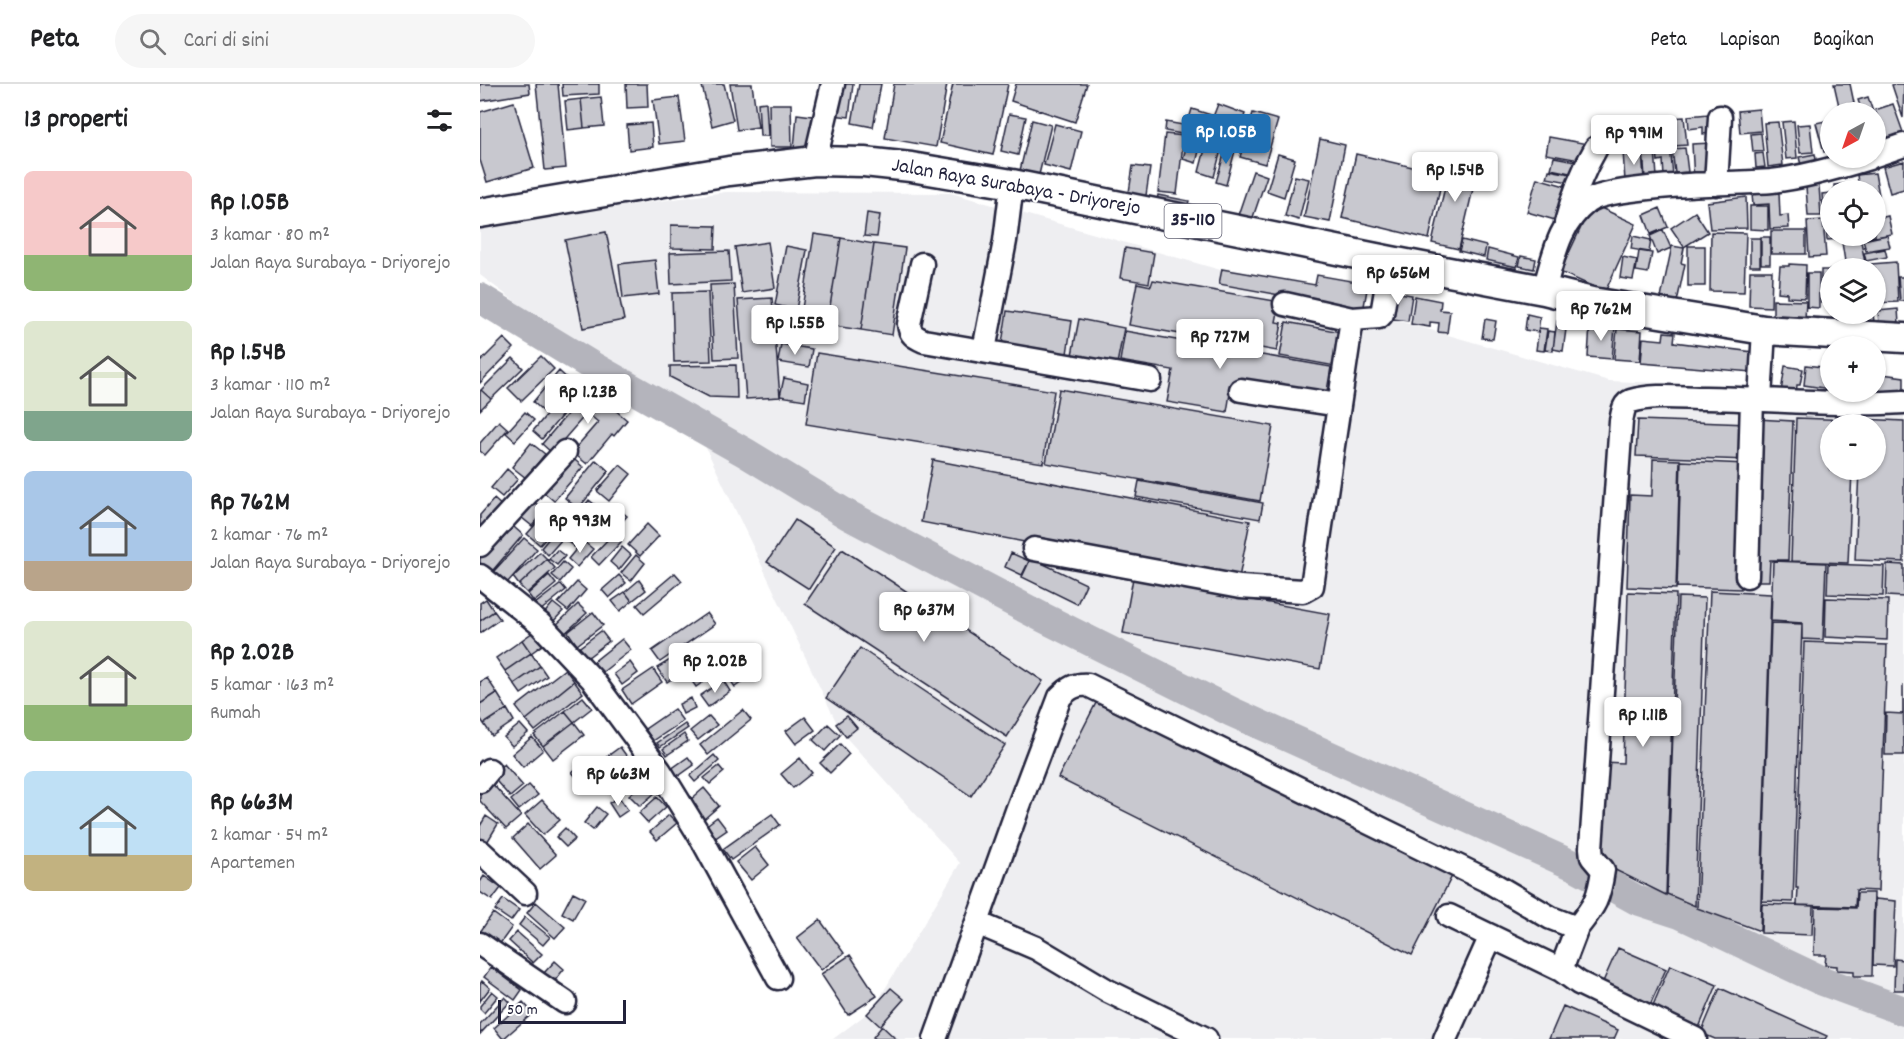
<!DOCTYPE html>
<html lang="id">
<head>
<meta charset="utf-8">
<style>
	:root { --surface:#fff; --page:#f6f6f6; --text:#202124; --muted:#757577; --line:#e0e0e0; --accent:#1f6fb2 }
	body { margin:0; font-family:Dekko,sans-serif; background:var(--page); color:var(--text); height:100vh; display:flex; flex-direction:column; font-size:22px; white-space:nowrap }
	* { box-sizing:border-box; margin:0 }
	p { font-size:20px; color:var(--muted) }
	.icon { flex:none; width:33px; height:33px; fill:none; stroke:currentColor; stroke-width:2; stroke-linecap:round; stroke-linejoin:round }
	.map { position:relative; flex:1; overflow:hidden }
	.drawer { display:flex; flex-direction:column; background:var(--surface); width:480px }
	.drawer>* { flex:none }
	.needle { width:39px; rotate:220deg }
	.tools { position:absolute; left:1340px; top:18px; display:grid; gap:12px }
	.tools a { display:grid; place-items:center; width:66px; height:66px; border-radius:50%; background:var(--surface); box-shadow:0 2px 4px #0004; font-size:30px }
	.scale { position:absolute; left:18px; bottom:15px; width:128px; box-sizing:border-box; padding-left:6px; border:3px solid #22223b; border-top:0; font-size:16px; line-height:21px; white-space:nowrap; color:#22223b; -webkit-text-stroke:4px #fff; paint-order:stroke }
	.price { position:absolute; translate:-50% -51px; padding:0 14px; border-radius:6px; background:#fff; color:#222; font-size:20px; line-height:39px; filter:drop-shadow(0 2px 3px #0008) }
	.price::after { content:''; position:absolute; left:50%; top:36px; width:18px; height:14px; margin-left:-9px; background:inherit; clip-path:polygon(0 0,100% 0,50% 100%) }
	.price.on { background:var(--accent); color:#fff }
	ul { padding:0; list-style:none }
	li { display:flex; align-items:center; gap:18px; height:150px; padding:0 24px }
	li span { display:grid; place-items:center; flex:none; width:168px; height:120px; border-radius:9px; color:#555 }
	li>.icon { margin-inline-start:auto }
	span .icon { width:72px; height:72px; fill:#fffc; stroke-width:1 }
	li b { font-size:26px }
	h2 { display:flex; justify-content:space-between; align-items:center; height:72px; padding:0 24px; font-size:26px }
	header { display:flex; align-items:center; gap:36px; box-sizing:border-box; height:84px; padding:0 30px; background:var(--surface); border-bottom:2px solid var(--line) }
	header strong { font-size:28px }
	nav { display:flex; gap:33px; margin-inline-start:auto; font-size:21px }
	.search { width:420px; height:54px; background:var(--page); display:flex; align-items:center; gap:15px; box-sizing:border-box; padding:0 21px; border-radius:33px; color:var(--muted); font-size:22px }
	main { display:flex; flex:1; min-height:0 }
	.map>svg:first-child { display:block }
	.built { fill:#eeeef1; fill-rule:evenodd }
	.lines { fill:none; stroke-linecap:round; stroke-linejoin:round }
	.river { stroke:#b4b4bc; stroke-width:30 }
	.building { fill:#c8c8cf; stroke:#22223b; stroke-width:1.5 }
	.minor-casing { stroke:#22223b; stroke-width:27 }
	.major-casing { stroke:#22223b; stroke-width:33 }
	.minor { stroke:#fff; stroke-width:22 }
	.major { stroke:#fff; stroke-width:28 }
	.labels { text-anchor:middle; dominant-baseline:central; stroke-width:4.5; stroke-linejoin:round; paint-order:stroke }
	.shield { fill:#fff; stroke:#646476; stroke-width:1.5 }
	.shield-label { font-size:20px; font-weight:bold; fill:#22223b }
	.street-label { font-size:21px; fill:#22223b; stroke:#fff }
</style>
</head>
<body>
<header>
<strong>Peta</strong>
<div class="search"><svg class="icon" aria-label="search" viewBox="0 0 24 24"><circle cx="10" cy="10" r="6"/><path d="M15 15l6 6"/></svg>Cari di sini</div>
<nav><a>Peta</a><a>Lapisan</a><a>Bagikan</a></nav>
</header>
<main>
<section class="drawer">
<h2>13 properti<svg class="icon" aria-label="filters" viewBox="0 0 24 24"><path d="M4 7h16M4 17h16"/><circle cx="9" cy="7" r="2"/><circle cx="15" cy="17" r="2"/></svg></h2>
<ul>
<li><span style="background:linear-gradient(#f6c9c9 70%,#8fb573 0)"><svg class="icon" aria-label="home" viewBox="0 0 24 24"><path d="M3 11l9-7 9 7M6 9v11h12V9"/></svg></span><div><b>Rp 1.05B</b><p>3 kamar · 80 m²</p><p>Jalan Raya Surabaya - Driyorejo</p></div></li>
<li><span style="background:linear-gradient(#dfe7d0 75%,#7fa58c 0)"><svg class="icon" aria-label="home" viewBox="0 0 24 24"><path d="M3 11l9-7 9 7M6 9v11h12V9"/></svg></span><div><b>Rp 1.54B</b><p>3 kamar · 110 m²</p><p>Jalan Raya Surabaya - Driyorejo</p></div></li>
<li><span style="background:linear-gradient(#a9c7e8 75%,#b9a48a 0)"><svg class="icon" aria-label="home" viewBox="0 0 24 24"><path d="M3 11l9-7 9 7M6 9v11h12V9"/></svg></span><div><b>Rp 762M</b><p>2 kamar · 76 m²</p><p>Jalan Raya Surabaya - Driyorejo</p></div></li>
<li><span style="background:linear-gradient(#dfe7d0 70%,#8fb573 0)"><svg class="icon" aria-label="home" viewBox="0 0 24 24"><path d="M3 11l9-7 9 7M6 9v11h12V9"/></svg></span><div><b>Rp 2.02B</b><p>5 kamar · 163 m²</p><p>Rumah</p></div></li>
<li><span style="background:linear-gradient(#bfe0f5 70%,#c2b280 0)"><svg class="icon" aria-label="home" viewBox="0 0 24 24"><path d="M3 11l9-7 9 7M6 9v11h12V9"/></svg></span><div><b>Rp 663M</b><p>2 kamar · 54 m²</p><p>Apartemen</p></div></li>
</ul>
</section>
<div class="map">
<svg width="1424" height="955" viewBox="0 0 1424 955">
	<rect width="100%" height="100%" fill="#fff"/>
	<filter id="ink" filterUnits="userSpaceOnUse"><feTurbulence type="fractalNoise" baseFrequency=".0167" numOctaves="2"/><feDisplacementMap in="SourceGraphic" scale="12" xChannelSelector="R" yChannelSelector="G"/><feConvolveMatrix kernelMatrix="1 2 1 2 8 2 1 2 1" color-interpolation-filters="sRGB"/></filter>
	<g filter="url(#ink)">
		<path class="built" d="M246,108l225,1 658,188 221,8v3h74v647h-1071l40,-30 87,-146 -119,-131 -137,-288 -224,-169v-50zM1350,340h45v46h-45z"/>
		<g class="lines">
			<path class="river" d="M0,214l112,68 154,87 102,62 192,101 192,96 345,155 60,33 43,14 140,66 84,31"/>
		</g>
		<path class="building" d="M0,0h49l1,9 -50,8z
			M56,0h22l8,84 -21,2z
			M82,0h37v10l-36,2z
			M146,0h21l1,23 -21,1z
			M230,0h14l9,36 -21,6 -10,-40z
			M250,0h22l6,43 -21,3z
			M357,0h16l-4,33 -16,-2z
			M379,0h22l-8,43 -21,-4z
			M414,0h53l-11,63 -51,-9z
			M473,0h55l-15,71 -53,-12z
			M536,0h71l-12,38 -64,-21z
			M1354,0h16l4,19 -15,3z
			M1415,0h9l-1,34 -11,-33z
			M121,13l3,29 -20,2 -3,-29z
			M199,13l6,44 -26,3 -6,-44z
			M1388,13l5,15h-11l-4,-12z
			M101,15l3,29 -16,2 -3,-29z
			M34,18l20,66 -47,14 -7,-22v-48z
			M286,18l2,34h-8l-2,-33z
			M289,20h22l1,43h-22z
			M738,20l27,10 -6,18 -28,-10z
			M1413,20l11,31 -17,8 -12,-33z
			M712,25l19,6 -5,13 -18,-6z
			M1279,25l2,22 -21,2 -2,-22z
			M773,29l25,7 -13,44 -25,-7z
			M317,30l15,2 -3,34 -15,-1z
			M529,30l17,3 -8,38 -17,-4z
			M1229,30l3,19 -9,1v-7l-14,2 -1,-13z
			M1204,33l3,28 -13,1 -3,-28z
			M552,36l19,5 -14,58 -19,-4z
			M1350,36v30l-6,2 -8,-29z
			M1314,37l3,37 -11,1 -4,-37z
			M686,38l23,4 -1,9 -23,-4z
			M1298,38l5,43 -15,2 -4,-44z
			M171,39l2,24 -24,3 -2,-25z
			M575,40l26,7 -10,41 -27,-7z
			M1330,40l3,28 -13,1 -3,-28z
			M1177,43l1,18 -15,2 -2,-19z
			M711,44l13,3 -8,32 -13,-4z
			M1281,49l2,18 -10,1 -2,-18z
			M685,50l19,2 -7,58 -19,-2z
			M729,50l15,4 -10,39 -15,-5z
			M1069,53l39,7 -3,17 -39,-7z
			M840,55l25,6 -15,77 -26,-5z
			M1232,59l3,38 -21,1 -2,-38z
			M747,60l9,3 -10,38 -10,-3z
			M1190,62l3,30 -9,1 -1,-17 -5,1 -1,-12z
			M1205,64l3,24 -13,1 -3,-24z
			M1163,65h12l2,28 -12,1z
			M1162,66l2,30 -19,1 -2,-30z
			M1283,69l2,14 -9,1 -1,-14z
			M798,70l17,5 -11,38 -17,-6z
			M876,70l87,20 -14,65 -87,-21z
			M1335,70l3,16 -15,3 -4,-16z
			M972,73l27,6 -20,86 -27,-6z
			M1074,73l27,5 -2,13 -28,-6z
			M1424,77v28l-14,4 -7,-26z
			M653,82l17,2 -5,34 -17,-3z
			M1069,86l27,5 -2,8 -27,-5z
			M773,87l14,5 -16,47 -14,-5z
			M1395,89l4,22 -4,1v-6h-16l-2,-15z
			M815,92l14,3 -10,41 -14,-4z
			M1057,94l35,10 -10,34 -35,-10z
			M1372,99l2,7h-20v-5z
			M1339,101l2,31h-13l-2,-30z
			M1299,109l1,23 8,-1 1,13 -19,1 -1,-25 -16,1 -1,-11z
			M1350,109v14l-7,1 -1,-14z
			M678,111l31,6 -2,6 -30,-6z
			M1266,113l1,31 -37,1 -3,-27z
			M1112,120l44,20 -31,68 -45,-20z
			M1270,122h18v24l-18,-1z
			M1180,124l8,19 -17,7 -7,-19z
			M1350,124v28h9v3l-12,1 -2,-31z
			M1215,128l13,20 -24,15 -13,-19z
			M387,129l13,2 -3,22 -13,-1z
			M1408,132l4,18 -28,5v-3h11v-17z
			M1343,136l3,36 -17,1 -2,-36z
			M191,141l45,1 -1,23 -44,-1z
			M1183,146l8,18 -14,6 -7,-18z
			M1291,147h35v23h-35z
			M126,148l18,88 -41,8 -18,-88z
			M1231,148l35,1 -2,59 -34,-1z
			M334,150l27,4 -14,87 -27,-4z
			M1407,151l3,12 -24,4 -3,-11z
			M1153,152l18,4 -2,12 -18,-3z
			M1361,152h19l6,32h-20z
			M1281,153h9v27h-9z
			M361,154l33,6 -13,86 -34,-5z
			M1270,154h10v28h-10z
			M982,156l24,6 -2,11 -25,-6z
			M288,158l7,46 -33,5 -7,-46z
			M394,160l31,4 -13,87 -31,-5z
			M306,162l21,4 -11,60 -21,-5z
			M1192,162l12,2 -3,15 4,1 -8,38 -16,-4z
			M1208,162h17v40h-17z
			M645,164l29,5 -5,30 -29,-5z
			M1008,165l31,8 -2,10 -31,-7z
			M1405,165l2,8 -21,4 -2,-8z
			M249,167l2,30 -60,3 -1,-31z
			M1159,167l13,2 -4,20 -12,-2z
			M1041,172l15,3 -2,10 -15,-3z
			M1143,173l14,3 -4,20 -13,-2z
			M175,176l4,34 -36,4 -4,-34z
			M1416,178l2,40 -23,1v-35h-4v-4z
			M1309,180l17,1 -1,33 -18,-1v-4l-9,-1 2,-26h9z
			M742,185l93,16 2,-10 51,9 -6,33 -49,-16 -94,-17z
			M1341,186h9v33h-9z
			M1270,187h22l-1,36 -22,-1z
			M1327,189h12v35l-12,-1z
			M1418,193h6v24h-4z
			M673,196l127,22 -4,20 6,1 -5,28 -50,-9v5l-19,-4v-4l-79,-14 8,-42 14,3z
			M254,200l4,74 -24,1 -4,-74z
			M908,207l24,4 -4,26 -23,-3z
			M228,208l3,69 -37,1 -2,-69z
			M935,212l26,5 -1,9 10,1 -3,22 -9,-1 1,-9 -9,-1v5l-19,-3z
			M292,214l8,99 -34,2 -8,-99z
			M1293,216l33,1 -1,18 -32,-1z
			M1418,225l1,15 -20,2 -1,-15z
			M527,227l65,10 -6,39 -65,-10z
			M1047,230l13,3 -2,15 -13,-2z
			M1373,230h20l2,16 -19,3z
			M599,235l45,9 -7,36 -45,-9z
			M1005,235l11,2 -3,18 -11,-1z
			M1077,237l10,1 -4,29 -10,-2z
			M806,238l55,10 -6,34 -55,-10z
			M1110,240l25,3 -3,32 -24,-2z
			M1059,244l8,1 -3,22 -8,-1z
			M1137,245l25,2 -2,30 -26,-2z
			M645,247l206,36 -5,30 -94,-16 -5,31 -60,-10 6,-32 -53,-9z
			M1068,247l7,1 -2,19 -8,-1z
			M1184,248l11,1 -1,9 79,10 -1,20 -111,-9 2,-25 20,2z
			M24,254l10,10 -34,35v-21z
			M301,260l31,5 -3,18 -31,-5z
			M337,269l237,38 -11,72 -237,-39z
			M61,272l13,13 -33,32 -13,-13z
			M33,274l10,10 -32,31 -10,-9z
			M256,281l1,33 -28,-1 -39,-20v-11z
			M1326,281l24,3v21l-26,-4z
			M1305,282l18,3 -3,16h-3l-1,9 -15,-2z
			M79,287l11,10 -26,31 -11,-10z
			M1395,289l29,4v21l-52,-6h23z
			M97,294l10,8 -45,53 -9,-8z
			M304,294l24,5 -3,17 -25,-4z
			M112,301l11,9 -3,3 27,23 -13,16 -2,-2 -25,30 -15,-12 26,-30 -11,-9 -35,40 -10,-9z
			M579,305l214,37 -13,75 -214,-38z
			M1,306l10,9 -11,11v-19z
			M45,328l9,8 -19,21 -9,-8z
			M1316,334l58,2v4h-24v46h22l-4,93 -57,-2z
			M1277,335l36,2 -5,139h-18l-1,21h-17z
			M1381,335l43,2v141l-49,-2 4,-90h16v-46h-15z
			M1158,336l111,4 -1,36 -112,-4z
			M19,337l9,8 -23,26 -5,-4v-8z
			M51,359l14,11 -19,24 -14,-11z
			M89,371l14,12 -29,34 -14,-12z
			M1173,375l27,1 -4,129 -49,-2 3,-92 22,1z
			M116,376l13,11 -31,38 -13,-11z
			M453,376l317,61 -12,62 -317,-61z
			M1201,377l65,3 -5,125 -64,-2z
			M140,381l11,9 -22,27 -12,-10z
			M27,385l11,10 -16,18 -11,-9z
			M659,397l124,22 -3,16 -124,-22z
			M48,413l17,14 -13,15 -16,-13z
			M14,415l9,8 -23,27v-19z
			M109,416l10,8 -16,19 -9,-8z
			M135,422l12,10 -17,19 -11,-10z
			M71,423l13,11 -24,27 -13,-11z
			M26,436l17,15 -35,41 -8,-7v-19z
			M315,436l41,27 -27,42 -42,-27z
			M167,440l12,12 -19,20 -12,-11z
			M91,445l11,9 -8,9 -11,-9z
			M75,447l8,7 -15,17 -7,-7z
			M133,450l8,8 -22,23 -8,-8z
			M44,454l13,11 -30,34 -13,-12z
			M103,457l10,8 -16,18 -9,-8z
			M142,463l9,8 -12,15 -9,-8z
			M362,465l201,132 -36,56 -202,-133z
			M77,466l8,6 -8,9 -8,-6z
			M60,468l7,7 -28,26 -6,-8z
			M531,469l18,8 -7,14 -17,-8z
			M156,471l9,8 -14,18 -10,-8z
			M551,474l55,26 -9,20 -55,-27z
			M67,475l8,9 -28,25 -8,-8z
			M1293,477l53,2 -3,77 -21,-1v-16l-31,-2z
			M83,478l8,7 -11,13 -8,-7z
			M1348,480l56,2 -1,30 -56,-2z
			M1407,480l17,1v32l-18,-1z
			M195,489l7,8 -38,32 -7,-8z
			M69,491l7,9 -22,18 -6,-8z
			M139,491l7,8 -17,15 -7,-8z
			M653,494l197,36 -10,55 -197,-36z
			M159,496l7,10 -14,11 -7,-9z
			M97,498l9,8 -18,21 -10,-8z
			M81,500l5,6 -26,21 -5,-7z
			M1230,507l61,3 -11,337 -63,-23z
			M145,508l7,9 -12,10 -8,-10z
			M1148,508l48,2 -10,301 -65,-32 2,-101 20,1z
			M1198,513l27,1 -10,308 -28,-12z
			M1346,514l62,2 -1,40 -62,-3z
			M6,515l8,12 -14,10v-18z
			M73,519l10,8 -12,13 -9,-8z
			M98,520l9,9 -25,23 -8,-9z
			M14,527l6,8 -20,14v-12z
			M113,528l10,13 -26,20 -9,-13z
			M227,529l8,11 -55,38 -8,-11z
			M1291,539l31,1 -9,278 -31,-1z
			M56,546l9,13 -14,10 -9,-13z
			M121,547l8,10 -26,20 -7,-11z
			M142,555l9,11 -36,28 -8,-11z
			M42,556l9,13 -26,18 -9,-13z
			M1324,558l83,3 -9,246 -22,-1 -1,17 -58,-2 1,-17h-2z
			M380,564l145,97 -34,51 -145,-98z
			M51,569l9,13 -26,18 -9,-13z
			M190,576l9,14 -12,8 -10,-14z
			M150,578l8,11 -16,12 -8,-11z
			M259,580l10,13 -14,10 -10,-14z
			M60,582l7,10 -26,18 -7,-10z
			M85,585l9,12 -48,39 -10,-13z
			M173,585l9,13 -31,22 -9,-14z
			M225,586l5,7 -14,10 -5,-7z
			M7,594l10,15 -17,11v-22z
			M243,596l7,11 -22,16 -8,-11z
			M94,597l9,12 -48,38 -9,-11z
			M1423,601l1,70h-19l1,-42 17,1z
			M17,609l10,16 -23,15 -4,-6v-14z
			M103,613l9,11 -18,14 -9,-11z
			M619,613l354,177 -41,81 -354,-177z
			M211,614l4,10 -12,6 -4,-10z
			M27,625l7,12 -22,15 -8,-12z
			M194,625l9,12 -30,20 -8,-12z
			M263,626l8,10 -43,35 -8,-10z
			M85,627l9,11 -31,24 -9,-11z
			M229,632l8,9 -19,15 -8,-9z
			M367,632l10,12 -11,9 -10,-13z
			M325,633l10,13 -19,14 -10,-13z
			M94,638l10,13 -31,24 -10,-13z
			M40,640l8,9 -16,13 -8,-9z
			M205,640l3,4 -28,19 -3,-4z
			M348,640l12,11 -15,16 -12,-11z
			M204,650l4,7 -21,14 -4,-6z
			M52,653l11,13 -20,17 -11,-13z
			M360,660l9,10 -19,19 -10,-10z
			M140,663l8,11 -30,22 -8,-11z
			M234,671l5,6 -24,21 -5,-6z
			M208,673l6,8 -21,15 -6,-8z
			M320,674l12,15 -19,15 -12,-14z
			M152,679l10,11 -17,16 -10,-11z
			M24,680l19,22 -13,11 -19,-22z
			M102,680l15,19 -10,7 -15,-18z
			M239,682l5,6 -14,12 -6,-6z
			M8,695l33,37 -15,13 -26,-28v-14z
			M165,697l11,11 -16,14 -11,-11z
			M49,701l9,10 -19,15 -8,-10z
			M224,704l15,18 -15,13 -15,-18z
			M139,713l9,13 -10,7 -9,-14z
			M177,713l9,10 -18,16 -9,-10z
			M62,716l18,20 -17,15 -18,-20z
			M117,723l9,7 -13,16 -9,-7z
			M292,730l8,11 -49,35 -8,-11z
			M189,731l8,8 -20,17 -7,-8z
			M6,732l12,8 -15,25 -3,-1v-22z
			M237,733l10,13 -13,9 -10,-12z
			M48,740l28,31 -16,14 -27,-31z
			M85,744l10,11 -9,8 -10,-10z
			M275,763l14,18 -18,15 -15,-18z
			M4,792l17,12 -9,12 -12,-8v-10z
			M93,808l12,6 -12,21 -11,-6z
			M1377,809h17l-2,83h-18v-5l-17,-1v-4l-12,-1 1,-10h-12l1,-48 41,1z
			M23,815l16,11 -8,11 -16,-11z
			M1395,815l21,2 -3,65 -20,-1z
			M56,818l29,25 -10,11 -28,-25z
			M1282,820l51,2 -1,29 -51,-2z
			M13,829l19,14 -13,18 -19,-13z
			M45,833l25,20 -7,8 -24,-20z
			M340,836l24,33 -23,17 -24,-32z
			M37,848l25,22 -9,9 -24,-22z
			M1138,864l48,21 -20,45 -48,-21z
			M370,871l27,41 -29,19 -27,-41z
			M1415,875l9,1v30h-10z
			M75,877l9,8 -11,14 -10,-9z
			M1190,881l47,20 -19,45 -47,-20z
			M11,883l31,23 -7,10 -31,-23z
			M2,897l8,7 -10,13v-17z
			M411,904l13,11 -24,27 -13,-12z
			M1240,904l107,48 -2,3h-110l-14,-6z
			M12,907l6,5 -14,17 -4,-4v-3z
			M25,913l5,5 -30,32v-10z
			M43,918l10,11 -30,26 -9,-11z
			M1083,922l55,24 -4,9h-65z
			M402,942l14,13h-20l-3,-2z"/>
		<g class="lines">
			<g class="minor-casing">
				<path id="minor" d="M1395,71l29,-10
					M335,77l18,-77
					M1236,100l4,-67
					M1086,139c7,-28 16,-51 30,-75
					M442,180l-13,60c1,11 6,13 15,17l226,39
					M1064,206c10,-34 14,-65 43,-88 24,-18 149,-18 185,-21 33,-4 65,-13 97,-23
					M805,220l67,15 27,-2 3,-3 9,-53
					M504,266l21,-109 7,-57
					M761,306l98,15
					M1280,315l4,-69
					M0,461l85,-93
					M554,465l206,38 63,4 9,-5 40,-267
					M0,492l60,48 52,55 68,92 43,70 75,137
					M1267,492l5,-177
					M0,697l9,-11
					M0,767l45,42
					M969,832l112,54
					M497,839l59,25 72,43 98,48
					M1097,844l-16,42 18,13 116,56
					M0,860l85,58
					M455,955l83,-231 42,-111c9,-9 15,-13 28,-12l400,196 63,37 26,10c18,-23 22,-29 26,-58l-11,-13 -1,-9 30,-427c2,-8 2,-17 10,-20 23,-7 51,-3 74,-3 66,1 133,8 199,4
					M965,955l46,-103"/>
			</g>
			<g class="major-casing">
				<path id="major" d="M0,129l249,-42 86,-10 49,1 47,5 101,17 379,77 153,29 48,12 172,28 140,8"/>
			</g>
			<use href="#minor" class="minor"/>
			<use href="#major" class="major"/>
		</g>
	</g>
	<g class="labels">
		<rect class="shield" x="684.5" y="120" width="57" height="34" rx="4.5"/>
		<g class="shield-label">
			<text x="713" y="137">35-110</text>
		</g>
		<g class="street-label">
			<text transform="translate(536 104) rotate(10)">Jalan Raya Surabaya - Driyorejo</text>
		</g>
	</g>
</svg>
<div class="tools">
<a><svg class="needle" viewBox="-14 -14 28 28"><path d="M0-13l5 13h-10z" fill="#e53935"/><path d="M0 13l5-13h-10z" fill="#757577"/></svg></a>
<a><svg class="icon" aria-label="locate" viewBox="0 0 24 24"><circle cx="12" cy="12" r="6"/><path d="M12 2v4M12 18v4M2 12h4M18 12h4"/></svg></a>
<a><svg class="icon" aria-label="layers" viewBox="0 0 24 24"><path d="M12 4l9 5-9 5-9-5zM3 14l9 5 9-5"/></svg></a>
<a>+</a>
<a>−</a>
</div>
<div class="scale">50 m</div>
<b class="price on" style="left:746px;top:81px">Rp 1.05B</b>
<b class="price" style="left:1154px;top:82px">Rp 991M</b>
<b class="price" style="left:975px;top:119px">Rp 1.54B</b>
<b class="price" style="left:918px;top:222px">Rp 656M</b>
<b class="price" style="left:1121px;top:258px">Rp 762M</b>
<b class="price" style="left:315px;top:272px">Rp 1.55B</b>
<b class="price" style="left:740px;top:286px">Rp 727M</b>
<b class="price" style="left:108px;top:341px">Rp 1.23B</b>
<b class="price" style="left:100px;top:470px">Rp 993M</b>
<b class="price" style="left:444px;top:559px">Rp 637M</b>
<b class="price" style="left:235px;top:610px">Rp 2.02B</b>
<b class="price" style="left:1163px;top:664px">Rp 1.11B</b>
<b class="price" style="left:138px;top:723px">Rp 663M</b>
</div>
</main>
</body>
</html>
